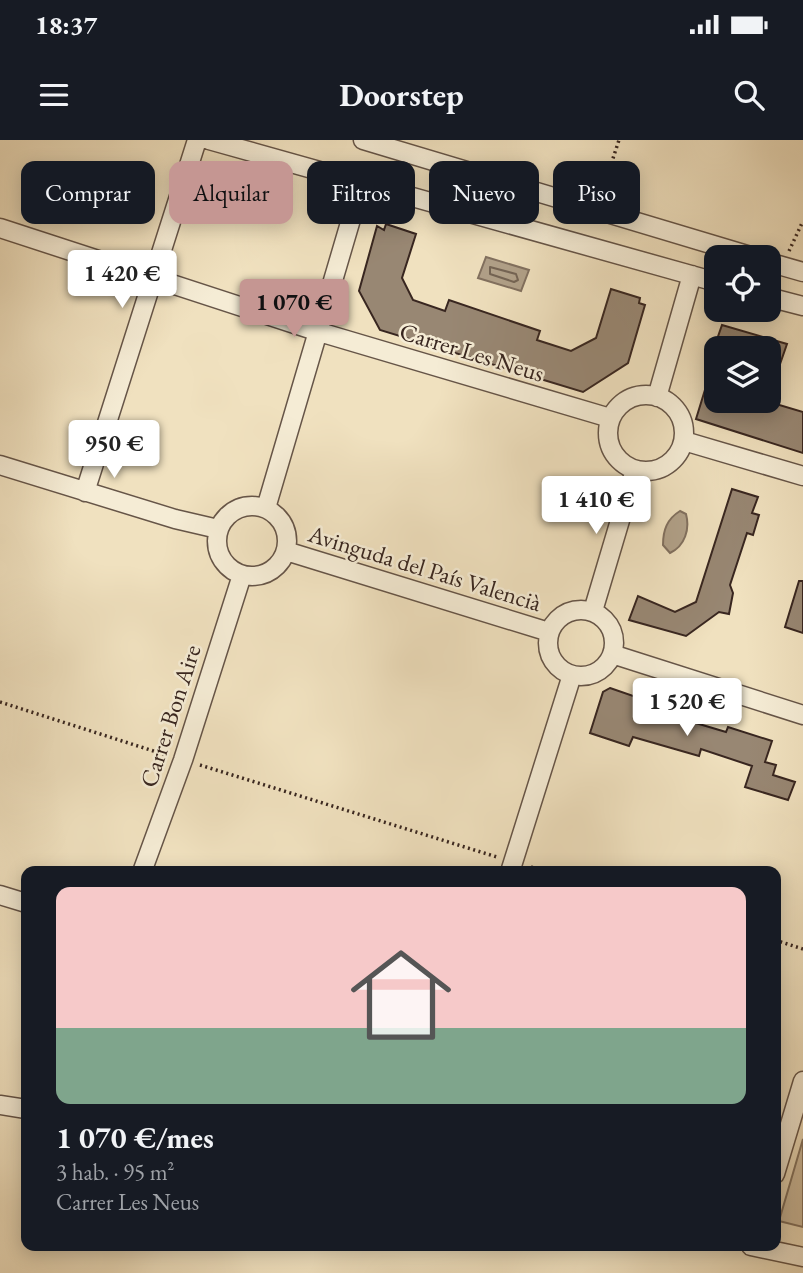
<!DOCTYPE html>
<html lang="es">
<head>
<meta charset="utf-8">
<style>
	:root { --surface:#171b24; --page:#242831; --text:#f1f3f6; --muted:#9ea1a6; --accent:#c59692 }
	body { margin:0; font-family:"EB Garamond",serif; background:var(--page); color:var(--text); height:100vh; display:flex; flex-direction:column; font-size:26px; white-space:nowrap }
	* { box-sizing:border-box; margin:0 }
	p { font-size:23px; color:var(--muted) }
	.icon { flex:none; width:38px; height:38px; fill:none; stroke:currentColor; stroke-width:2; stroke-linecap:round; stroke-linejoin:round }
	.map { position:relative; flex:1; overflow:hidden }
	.sheet { position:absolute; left:21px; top:726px; width:760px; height:385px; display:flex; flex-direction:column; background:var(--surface); border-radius:14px; box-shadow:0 4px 18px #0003 }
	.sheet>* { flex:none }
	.guide { position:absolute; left:21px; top:21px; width:761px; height:63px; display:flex; gap:14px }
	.fabs { position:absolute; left:704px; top:105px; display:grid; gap:14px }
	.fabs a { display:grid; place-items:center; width:77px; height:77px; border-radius:14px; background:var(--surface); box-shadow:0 4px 18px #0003; font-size:35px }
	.price { position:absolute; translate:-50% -60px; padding:0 16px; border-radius:7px; background:#fff; color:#222; font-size:23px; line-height:46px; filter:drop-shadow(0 2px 4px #0008) }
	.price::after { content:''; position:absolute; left:50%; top:42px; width:21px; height:16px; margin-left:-10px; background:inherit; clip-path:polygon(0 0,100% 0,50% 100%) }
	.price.active { background:var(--accent); color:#111 }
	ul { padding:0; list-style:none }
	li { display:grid; align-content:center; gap:14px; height:371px; padding:0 35px }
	li span { display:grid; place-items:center; height:217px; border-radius:14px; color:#555 }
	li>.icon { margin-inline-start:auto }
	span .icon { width:126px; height:126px; fill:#fffc; stroke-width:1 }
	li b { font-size:30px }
	.tag { padding:0 24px; border-radius:14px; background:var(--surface); box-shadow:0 4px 18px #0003; font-size:24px; line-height:63px }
	.tag.active { background:var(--accent); color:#111 }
	.status { display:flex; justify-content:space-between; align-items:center; height:49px; padding:0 35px; background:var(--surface); direction:ltr }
	.status svg { height:19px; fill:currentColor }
	header { display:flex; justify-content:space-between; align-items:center; height:91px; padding:0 35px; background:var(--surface); font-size:32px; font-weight:700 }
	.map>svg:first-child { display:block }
	.green { fill:#d1c1a4; stroke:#847462; stroke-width:2 }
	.water { fill:#b1a189; stroke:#81705f; stroke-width:2 }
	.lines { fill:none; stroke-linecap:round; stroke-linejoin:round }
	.shore { stroke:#746454; stroke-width:2 }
	.building { fill:#988773; stroke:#382620; stroke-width:2 }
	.street-casing { stroke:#665548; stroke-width:21 }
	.path { stroke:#382620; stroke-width:3.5; stroke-dasharray:2 3.5; stroke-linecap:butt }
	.street { stroke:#f5ecd5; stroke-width:18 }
	.labels { text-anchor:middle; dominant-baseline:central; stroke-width:5; stroke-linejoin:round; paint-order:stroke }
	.street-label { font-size:24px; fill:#382620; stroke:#f5ecd5 }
</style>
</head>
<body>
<div class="status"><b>18:37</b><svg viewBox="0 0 49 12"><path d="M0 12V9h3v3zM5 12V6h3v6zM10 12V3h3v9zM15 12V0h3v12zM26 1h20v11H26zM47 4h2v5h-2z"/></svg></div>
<header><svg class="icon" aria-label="menu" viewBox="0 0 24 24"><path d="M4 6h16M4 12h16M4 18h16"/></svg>Doorstep<svg class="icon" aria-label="search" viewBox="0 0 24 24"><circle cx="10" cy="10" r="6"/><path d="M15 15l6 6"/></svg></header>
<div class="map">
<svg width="803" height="1133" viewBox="0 0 803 1133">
	<rect width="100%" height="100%" fill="#f0e1bf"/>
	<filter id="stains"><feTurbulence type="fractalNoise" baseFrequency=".00286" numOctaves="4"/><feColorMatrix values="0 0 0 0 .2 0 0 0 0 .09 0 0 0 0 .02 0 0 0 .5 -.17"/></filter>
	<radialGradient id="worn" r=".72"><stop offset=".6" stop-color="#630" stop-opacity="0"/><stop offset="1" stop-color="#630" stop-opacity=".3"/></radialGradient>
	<path class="green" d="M803,999v88l-24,-6z"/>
	<path class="water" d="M486,117l43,13 -8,21 -43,-13z
		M680,371l6,3c4,15 -1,32 -16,39l-7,-8c0,-15 4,-26 17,-34z"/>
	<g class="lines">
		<path class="shore" d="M490,127l26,7 2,6 -4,2 -24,-8z"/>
	</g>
	<path class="building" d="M386,84l30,10 -14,44 11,22 32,11 4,-11 91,31 -3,9 34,11 25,-13 15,-49 29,9 -1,5 6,2 -17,58 -45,29 -203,-62 -21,-39 18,-65 7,4z
		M722,185l65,19 -15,43 -4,-1v-38h-54z
		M712,227l4,1v33h50l37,11v41l-107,-34z
		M732,349l26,8 -6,16 7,2 -6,20 -6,-2 -17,52 3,8 -4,21 -10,-2 -33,24 -57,-16 9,-24 37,16 21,-10z
		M799,441h4v52l-18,-6z
		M610,548l35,12 -3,7 84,25 2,-5 44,14 -7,21 11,3 -3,10 22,7 -7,18 -43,-13 7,-21 -51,-17 -2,7 -66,-19 -4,9 -39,-13 13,-41z"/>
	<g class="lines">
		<g class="street-casing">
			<path id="street" d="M209,0l507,142
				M363,0l391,117
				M0,88l316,103 294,87
				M768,122l35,10
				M768,157l35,9
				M608 293a38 38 0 1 1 76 0a38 38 0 1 1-76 0Z
				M657,257l35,-122
				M684,301l119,35
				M0,325l175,54 43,10
				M85,352l112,-352
				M217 401a35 35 0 1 1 70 0a35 35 0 1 1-70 0Z
				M266,368l96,-326
				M286,411l263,81
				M548 503a33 33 0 1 1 66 0a33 33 0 1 1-66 0Z
				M593,471l42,-141
				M612,514l191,61
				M142,732l41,-112 59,-185
				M510,732l62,-197
				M0,755l26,8
				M0,965l26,4
				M775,1034l28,-93
				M751,1106l52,11"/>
		</g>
		<path class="path" d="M601,55l18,-55
			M789,111l14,-30
			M0,562l166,53
			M200,625l297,92
			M531,727l15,5
			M775,800l28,9"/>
		<use href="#street" class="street"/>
	</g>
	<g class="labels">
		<g class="street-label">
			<text transform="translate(472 212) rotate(17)">Carrer Les Neus</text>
			<text transform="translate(425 428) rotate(17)">Avinguda del País Valencià</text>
			<text transform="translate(170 576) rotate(-72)">Carrer Bon Aire</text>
		</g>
	</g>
	<rect width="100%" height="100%" filter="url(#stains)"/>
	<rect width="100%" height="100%" fill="url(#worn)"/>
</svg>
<div class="fabs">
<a><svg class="icon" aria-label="locate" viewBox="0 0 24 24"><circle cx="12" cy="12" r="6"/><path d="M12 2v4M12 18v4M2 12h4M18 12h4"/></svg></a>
<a><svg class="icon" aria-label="layers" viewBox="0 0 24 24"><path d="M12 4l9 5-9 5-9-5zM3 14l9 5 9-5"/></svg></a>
</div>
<b class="price" style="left:122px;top:170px">1 420 €</b>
<b class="price active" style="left:294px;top:199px">1 070 €</b>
<b class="price" style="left:114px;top:340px">950 €</b>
<b class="price" style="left:596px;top:396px">1 410 €</b>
<b class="price" style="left:687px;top:598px">1 520 €</b>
<div class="guide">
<a class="tag">Comprar</a>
<a class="tag active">Alquilar</a>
<a class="tag">Filtros</a>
<a class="tag">Nuevo</a>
<a class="tag">Piso</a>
</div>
<section class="sheet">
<ul>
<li><span style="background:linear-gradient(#f6c9c9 65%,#7fa58c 0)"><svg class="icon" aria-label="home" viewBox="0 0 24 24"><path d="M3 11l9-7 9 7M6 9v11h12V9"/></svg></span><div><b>1 070 €/mes</b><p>3 hab. · 95 m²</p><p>Carrer Les Neus</p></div></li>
</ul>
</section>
</div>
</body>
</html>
